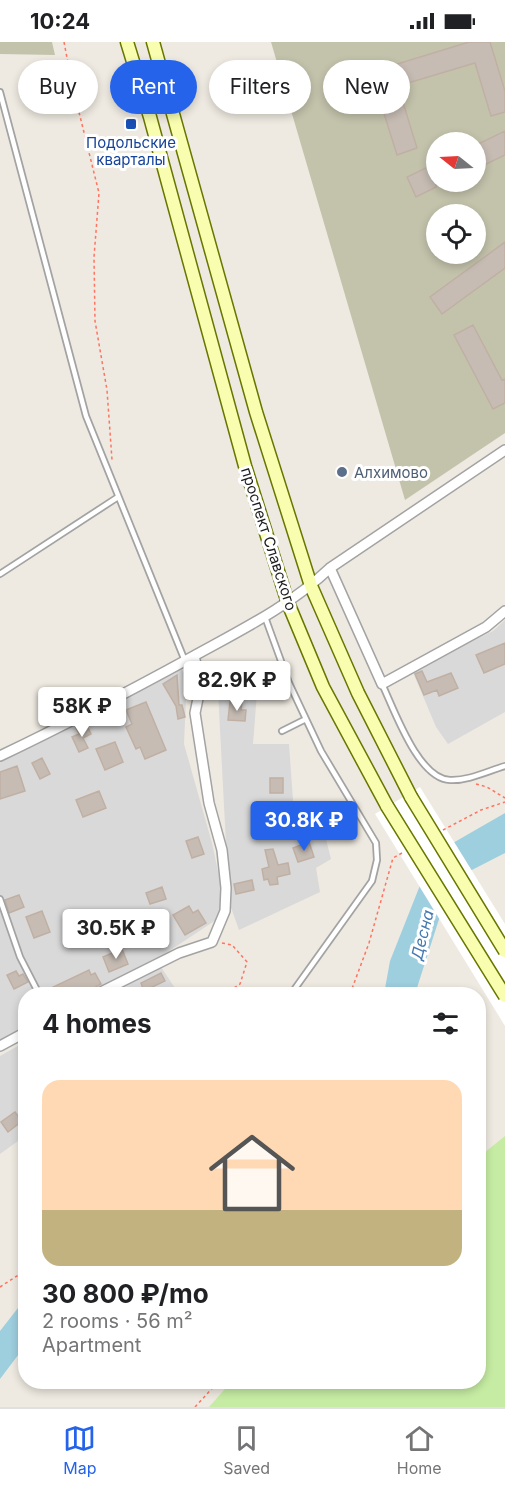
<!DOCTYPE html>
<html lang="en">
<head>
<meta charset="utf-8">
<style>
	:root { --surface:#fff; --page:#f6f6f6; --text:#202124; --muted:#757577; --line:#e0e0e0; --accent:#2563eb }
	body { margin:0; font-family:Inter,sans-serif; background:var(--page); color:var(--text); height:100vh; display:flex; flex-direction:column; font-size:22px; white-space:nowrap }
	* { box-sizing:border-box; margin:0 }
	p { font-size:20px; color:var(--muted) }
	.icon { flex:none; width:33px; height:33px; fill:none; stroke:currentColor; stroke-width:2; stroke-linecap:round; stroke-linejoin:round }
	.map { position:relative; flex:1; overflow:hidden }
	.sheet { position:absolute; left:18px; top:945px; width:468px; height:402px; display:flex; flex-direction:column; background:var(--surface); border-radius:24px; box-shadow:0 3px 9px #0003 }
	.sheet>* { flex:none }
	.banner { position:absolute; left:18px; top:18px; width:470px; height:54px; display:flex; gap:12px }
	.needle { width:39px; rotate:288deg }
	.controls { position:absolute; left:426px; top:90px; display:grid; gap:12px }
	.controls a { display:grid; place-items:center; width:60px; height:60px; border-radius:50%; background:var(--surface); box-shadow:0 3px 9px #0003; font-size:30px }
	.price { position:absolute; translate:-50% -51px; padding:0 14px; border-radius:6px; background:#fff; color:#222; font-size:20px; line-height:39px; filter:drop-shadow(0 2px 3px #0008) }
	.price::after { content:''; position:absolute; left:50%; top:36px; width:18px; height:14px; margin-left:-9px; background:inherit; clip-path:polygon(0 0,100% 0,50% 100%) }
	.price.current { background:var(--accent); color:#fff }
	ul { padding:0; list-style:none }
	li { display:grid; align-content:center; gap:12px; height:318px; padding:0 24px }
	li span { display:grid; place-items:center; height:186px; border-radius:18px; color:#555 }
	li>.icon { margin-inline-start:auto }
	span .icon { width:108px; height:108px; fill:#fffc; stroke-width:1 }
	li b { font-size:26px }
	h2 { display:flex; justify-content:space-between; align-items:center; height:72px; padding:0 24px; font-size:26px }
	.tag { padding:0 21px; border-radius:27px; background:var(--surface); box-shadow:0 3px 9px #0003; font-size:21px; line-height:54px }
	.tag.current { background:var(--accent); color:#fff }
	.status { display:flex; justify-content:space-between; align-items:center; height:42px; padding:0 30px; background:var(--surface); direction:ltr }
	.status svg { height:16px; fill:currentColor }
	.menu { display:flex; justify-content:space-around; align-items:center; height:84px; border-top:2px solid var(--line); background:var(--surface); font-size:16px; color:var(--muted) }
	.menu a { display:grid; justify-items:center; gap:3px }
	.menu .current { color:var(--accent) }
	.map>svg:first-child { display:block }
	.residential { fill:#dad9d9 }
	.construction { fill:#c3c3ac; fill-rule:evenodd }
	.grass { fill:#c6eca3 }
	.water { fill:#9ecfdf }
	.pier { fill:#fff }
	.building { fill:#c6bcb4; stroke:#c0b0a3; stroke-width:1.5 }
	.lines { fill:none; stroke-linecap:round; stroke-linejoin:round }
	.service-casing { stroke:#a3a3a3; stroke-width:8 }
	.minor-casing { stroke:#a3a3a3; stroke-width:12 }
	.secondary-casing { stroke:#687600; stroke-width:15 }
	.path { stroke:#ff7361; stroke-width:1.5; stroke-dasharray:3 3; stroke-linecap:butt }
	.service { stroke:#fff; stroke-width:4.5 }
	.minor { stroke:#fff; stroke-width:9 }
	.secondary { stroke:#f8fdb0; stroke-width:12 }
	.secondary-bridge-casing { stroke:#687600; stroke-width:15; stroke-linecap:butt }
	.secondary-bridge { stroke:#f8fdb0; stroke-width:12 }
	.transit-dot { fill:#1a4fb4; stroke:#fff; stroke-width:2 }
	.service-dot { fill:#5c6f8a; stroke:#fff; stroke-width:2 }
	.labels { text-anchor:middle; dominant-baseline:central; stroke-width:6; stroke-linejoin:round; paint-order:stroke }
	.transit-label { font-size:15px; fill:#164399; stroke:#fff }
	.service-label { font-size:15px; fill:#4e5e75; stroke:#fff; text-anchor:start }
	.street-label { font-size:15px; fill:#1c1c1c; stroke:#fff }
	.water-label { font-size:16px; font-style:italic; fill:#4479b0; stroke:#fff }
</style>
</head>
<body>
<div class="status"><b>10:24</b><svg viewBox="0 0 49 12"><path d="M0 12V9h3v3zM5 12V6h3v6zM10 12V3h3v9zM15 12V0h3v12zM26 1h20v11H26zM47 4h2v5h-2z"/></svg></div>
<div class="map">
<svg width="505" height="1365" viewBox="0 0 505 1365">
	<rect width="100%" height="100%" fill="#eeeae1"/>
	<path class="residential" d="M505,578v92l-57,32 -12,-17 -24,-57 81,-39z
		M181,627l6,7 -3,68 28,99 11,52 -4,23 -62,41 -68,35h-63l-1,34 -25,14v-282l45,-25z
		M218,649l39,2 -4,51h36l5,70 26,1 11,44 -15,9 4,24 -81,38 -10,-28z
		M161,925l18,27h-67z
		M25,1000v94l-25,18v-98z"/>
	<path class="construction" d="M0,0h52l3,13 -55,-1z
		M271,0h234v391l-100,67zM436,100h40v40h-40zM436,172h40v40h-40z"/>
	<path class="grass" d="M505,1094v271h-296l22,-25h247l1,-225z"/>
	<path class="water" d="M505,771v40l-37,19 -27,41 -26,81h-31l6,-33 42,-106z
		M25,1257v47l-25,33v-48z"/>
	<path class="pier" d="M420,745l85,137v102l-130,-212z"/>
	<path class="building" d="M469,0h21l15,49v21l-14,4 -16,-53 -77,23 19,62 -20,7 -26,-83z
		M505,89v24l-29,14v-24z
		M436,121v24l-20,10 -9,-20z
		M505,200v26l-63,46 -12,-17z
		M473,283l29,55 3,-1v24l-12,6 -39,-74z
		M505,601v21l-21,9 -8,-18z
		M422,629l5,11 24,-9 7,15 -19,8 -2,-6 -13,5 -9,-21z
		M177,633l2,30h3l3,12 -7,2 -2,-13 -13,-22z
		M146,660l20,48 -21,9 -5,-12 -4,2 -10,-22 6,-3 -6,-14z
		M230,660l12,1 -1,7h5l-1,11 -17,-1z
		M86,682l5,10 -8,4 5,10 -9,4 -7,-15 7,-3 -3,-6z
		M115,700l8,20 -18,8 -9,-21z
		M42,716l8,16 -10,5 -8,-16z
		M17,724l8,25 -25,8v-27z
		M270,736h13v15h-13z
		M99,749l7,17 -23,9 -7,-17z
		M198,795l6,17 -12,4 -6,-17z
		M309,800l5,15 -16,5 -5,-14z
		M273,807l5,16 10,-2 2,11 -13,3 1,7 -8,1 -2,-6 -4,1 -2,-11 7,-2 -4,-17z
		M252,838l2,10 -18,4 -2,-10z
		M162,845l4,12 -16,5 -4,-11z
		M19,853l5,12 -15,6 -4,-13z
		M189,864l4,7 5,-3 8,13 -21,12 -12,-20z
		M42,869l8,21 -16,6 -8,-21z
		M140,876l6,18 -20,7 -6,-19z
		M122,907l6,15 -19,8 -6,-15z
		M89,928l2,5 4,-2 6,11 -18,10h-29l-3,-6z
		M16,929l3,5 4,-2 5,8 -14,7 -7,-14z
		M161,931l4,8 -21,10 -3,-8z
		M15,1070l7,9 -14,11 -7,-10z"/>
	<g class="lines">
		<g class="service-casing">
			<path id="service" d="M0,50l86,324 99,245
				M0,532l118,-77
				M265,575l24,66 32,68 55,92 1,17 -5,21 -81,113
				M382,642c12,25 36,95 68,96 18,1 38,-9 55,-14
				M262,652l27,-11
				M282,689l24,-12
				M0,857l20,58 19,37"/>
		</g>
		<g class="minor-casing">
			<path id="minor" d="M330,526l52,116 104,-57 19,-16
				M0,714c65,-31 128,-64 192,-99 49,-27 98,-51 138,-89l175,-118
				M97,952l82,-41 33,-11 13,-31 1,-23 -4,-38 -13,-47 -14,-90 6,-29 -7,-28
				M0,1004l26,-14"/>
		</g>
		<g class="secondary-casing">
			<path id="secondary" d="M127,0l23,75 95,349 43,137 35,84 64,119
				M153,0l103,370 55,174 47,107 53,104"/>
		</g>
		<path class="path" d="M64,0l8,42 27,109 -5,64 1,64 12,69 5,70
			M476,742l11,3 18,11
			M443,788l38,-20 24,-8
			M222,901l10,2 15,17 -7,22 -15,10
			M350,952l19,-51 24,-85 9,-5
			M0,1245l26,-17
			M195,1365l23,-25"/>
		<use href="#service" class="service"/>
		<use href="#minor" class="minor"/>
		<use href="#secondary" class="secondary"/>
		<g class="secondary-bridge-casing">
			<path id="secondary-bridge" d="M411,755l94,154
				M387,764l118,190"/>
		</g>
		<use href="#secondary-bridge" class="secondary-bridge"/>
	</g>
	<rect class="transit-dot" x="125" y="76" width="12" height="12" rx="3"/>
	<circle class="service-dot" cx="342" cy="430" r="6"/>
	<g class="labels">
		<g class="transit-label">
			<text x="131" y="100">Подольские<tspan x="131" dy="17">кварталы</tspan></text>
		</g>
		<g class="service-label">
			<text x="354" y="430">Алхимово</text>
		</g>
		<g class="street-label">
			<text transform="translate(269 497) rotate(72)">проспект Славского</text>
		</g>
		<g class="water-label">
			<text transform="translate(422 893) rotate(-76)">Десна</text>
		</g>
	</g>
</svg>
<div class="controls">
<a><svg class="needle" viewBox="-14 -14 28 28"><path d="M0-13l5 13h-10z" fill="#e53935"/><path d="M0 13l5-13h-10z" fill="#757577"/></svg></a>
<a><svg class="icon" aria-label="locate" viewBox="0 0 24 24"><circle cx="12" cy="12" r="6"/><path d="M12 2v4M12 18v4M2 12h4M18 12h4"/></svg></a>
</div>
<b class="price" style="left:237px;top:670px">82.9K ₽</b>
<b class="price" style="left:82px;top:696px">58K ₽</b>
<b class="price current" style="left:304px;top:810px">30.8K ₽</b>
<b class="price" style="left:116px;top:918px">30.5K ₽</b>
<div class="banner">
<a class="tag">Buy</a>
<a class="tag current">Rent</a>
<a class="tag">Filters</a>
<a class="tag">New</a>
</div>
<section class="sheet">
<h2>4 homes<svg class="icon" aria-label="filters" viewBox="0 0 24 24"><path d="M4 7h16M4 17h16"/><circle cx="9" cy="7" r="2"/><circle cx="15" cy="17" r="2"/></svg></h2>
<ul>
<li><span style="background:linear-gradient(#ffd9b3 70%,#c2b280 0)"><svg class="icon" aria-label="home" viewBox="0 0 24 24"><path d="M3 11l9-7 9 7M6 9v11h12V9"/></svg></span><div><b>30 800 ₽/mo</b><p>2 rooms · 56 m²</p><p>Apartment</p></div></li>
</ul>
</section>
</div>
<nav class="menu">
<a class="current"><svg class="icon" aria-label="map" viewBox="0 0 24 24"><path d="M3 6l6-2 6 2 6-2v14l-6 2-6-2-6 2zM9 4v14M15 6v14"/></svg>Map</a>
<a><svg class="icon" aria-label="saved" viewBox="0 0 24 24"><path d="M7 4h10v16l-5-4-5 4z"/></svg>Saved</a>
<a><svg class="icon" aria-label="home" viewBox="0 0 24 24"><path d="M3 11l9-7 9 7M6 9v11h12V9"/></svg>Home</a>
</nav>
</body>
</html>
